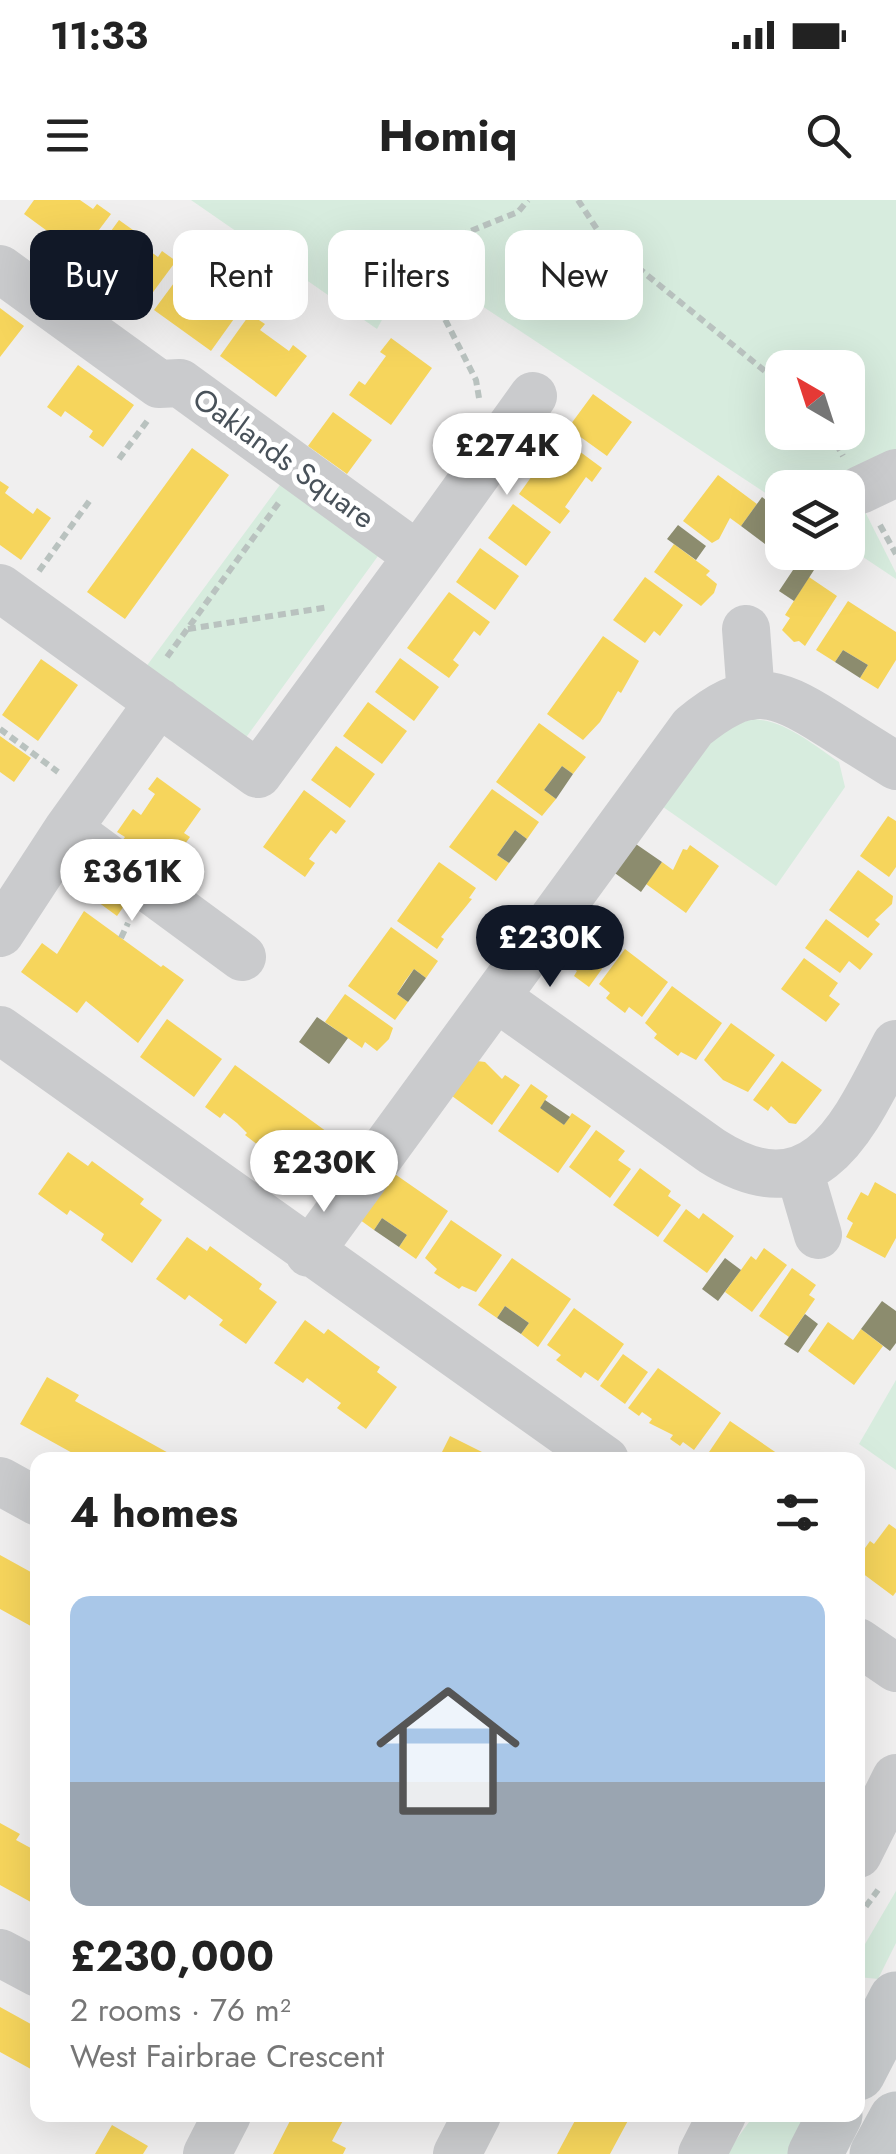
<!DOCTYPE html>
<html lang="en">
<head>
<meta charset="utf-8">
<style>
	:root { --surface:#fff; --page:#f2f2f2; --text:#222; --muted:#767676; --line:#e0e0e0; --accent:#111827 }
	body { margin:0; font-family:Jost,sans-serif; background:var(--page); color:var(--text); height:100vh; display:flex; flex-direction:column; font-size:38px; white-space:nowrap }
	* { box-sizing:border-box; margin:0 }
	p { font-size:32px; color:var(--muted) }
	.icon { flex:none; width:55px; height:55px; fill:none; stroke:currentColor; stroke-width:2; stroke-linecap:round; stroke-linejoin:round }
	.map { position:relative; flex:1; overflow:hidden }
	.panel { position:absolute; left:30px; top:1252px; width:835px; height:670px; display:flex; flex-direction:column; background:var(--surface); border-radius:20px; box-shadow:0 10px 40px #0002 }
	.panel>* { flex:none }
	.top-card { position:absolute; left:30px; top:30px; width:838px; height:90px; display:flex; gap:20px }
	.needle { width:65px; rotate:321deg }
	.buttons { position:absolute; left:765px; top:150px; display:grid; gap:20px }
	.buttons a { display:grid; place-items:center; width:100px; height:100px; border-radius:20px; background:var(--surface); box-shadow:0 10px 40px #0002; font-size:50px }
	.price { position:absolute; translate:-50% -85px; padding:0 22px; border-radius:35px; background:#fff; color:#222; font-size:32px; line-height:65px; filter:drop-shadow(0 2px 5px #0008) }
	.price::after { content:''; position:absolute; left:50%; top:60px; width:30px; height:22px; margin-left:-15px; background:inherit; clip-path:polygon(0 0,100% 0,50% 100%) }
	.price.active { background:var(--accent); color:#fff }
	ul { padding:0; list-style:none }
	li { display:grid; align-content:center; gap:20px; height:530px; padding:0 40px }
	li+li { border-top:2px solid var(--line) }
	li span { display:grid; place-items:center; height:310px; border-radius:20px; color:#555 }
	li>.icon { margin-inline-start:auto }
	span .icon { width:180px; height:180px; fill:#fffc; stroke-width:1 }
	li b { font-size:42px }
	h2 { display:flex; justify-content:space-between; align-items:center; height:120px; padding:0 40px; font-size:42px }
	.chip { padding:0 35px; border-radius:20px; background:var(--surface); box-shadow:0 10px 40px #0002; font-size:35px; line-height:90px }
	.chip.active { background:var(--accent); color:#fff }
	.status { display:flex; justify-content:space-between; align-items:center; height:70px; padding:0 50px; background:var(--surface); direction:ltr }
	.status svg { height:28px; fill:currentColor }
	header { display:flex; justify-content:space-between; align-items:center; height:130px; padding:0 40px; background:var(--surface); font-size:45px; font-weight:700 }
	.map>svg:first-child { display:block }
	.green { fill:#d7ecde; fill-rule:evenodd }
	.homes { fill:#f6d55c }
	.industry { fill:#8c8c6e }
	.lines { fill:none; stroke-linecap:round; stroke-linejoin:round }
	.path { stroke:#b9c2bf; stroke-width:6; stroke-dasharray:8 5; stroke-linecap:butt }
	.minor { stroke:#cacbcd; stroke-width:48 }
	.major { stroke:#c6c9cb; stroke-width:55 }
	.labels { text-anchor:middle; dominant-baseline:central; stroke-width:10; stroke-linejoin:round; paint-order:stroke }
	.street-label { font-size:30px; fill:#49525a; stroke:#fff }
</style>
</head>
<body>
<div class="status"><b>11:33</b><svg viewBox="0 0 49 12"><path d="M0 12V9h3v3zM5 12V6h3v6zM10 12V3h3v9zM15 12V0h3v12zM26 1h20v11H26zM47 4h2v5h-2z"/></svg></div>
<header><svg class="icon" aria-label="menu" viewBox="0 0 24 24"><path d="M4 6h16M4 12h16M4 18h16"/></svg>Homiq<svg class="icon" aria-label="search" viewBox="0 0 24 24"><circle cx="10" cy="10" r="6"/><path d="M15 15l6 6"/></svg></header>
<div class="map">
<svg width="896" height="1954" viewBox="0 0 896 1954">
	<rect width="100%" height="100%" fill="#f0efef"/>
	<path class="green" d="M191,0h705v254l-48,24 48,95v6l-48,-32v-59h-66v16l-368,-243 -37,68zM782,168h66v64h-66z
		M288,274l98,71 -147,202 -99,-72z
		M752,519c33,1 60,25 87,43l6,25 -69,99 -120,-84 50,-67z
		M896,1180v90l-37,-26z
		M896,1691v52l-18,36 -20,-2v-21z
		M754,1915h56l-20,39h-64z"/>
	<path class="homes" d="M34,0h46l13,9 4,-5 14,10 -31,41 -56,-41z
		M119,20l14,10 -4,6 29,21 4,-6 14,10 -31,42 -56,-42z
		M185,68l14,10 -5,5 29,22 5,-6 13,10 -30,42 -57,-41z
		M0,108l24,18 -24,31z
		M250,114l15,10 -5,6 29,21 4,-6 14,11 -31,41 -56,-41z
		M391,138l41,30 -41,57 -42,-30 10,-14 6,4 21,-29 -6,-4z
		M78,165l56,40 -31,42 -14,-10 4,-6 -28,-20 -4,6 -14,-10z
		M593,194l39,28 -25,34 -39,-28z
		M333,212l39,28 -25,34 -39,-28z
		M560,237l42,31 -10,14 -6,-5 -21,30 5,4 -10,13 -41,-30z
		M192,248l37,27 -104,144 -38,-27z
		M718,275l39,29 -16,22 -11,-8 -11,21 -7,4 -29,-22z
		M0,281l9,6 -4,6 28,21 4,-6 14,10 -30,42 -21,-15z
		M513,304l38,28 -25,34 -38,-28z
		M674,344l36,27 -4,4 11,9 -3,9 -13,13 -47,-34z
		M480,348l39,28 -24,34 -39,-28z
		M645,377l38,28 -23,31 -6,-5 -9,12 -32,-23z
		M809,377l28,19 -32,50 -6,-5 -5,1 -12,-12 8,-12 -5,-3z
		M449,392l41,30 -10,14 -6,-5 -10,14 -11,15 6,5 -10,13 -42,-30z
		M848,401l48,31v28l-18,29 -18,-11 8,-13 -25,-15 -8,12 -19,-12z
		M603,436l36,25 -18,32 -3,-2 -18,31 -17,18 -36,-26z
		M400,458l39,29 -25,34 -39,-29z
		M41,459l37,26 -40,56 -36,-26z
		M368,502l39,29 -25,33 -39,-28z
		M539,523l47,34 -13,17 -11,-8 -18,24 12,9 -14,17 -46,-34z
		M0,536l31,22 -17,24 -14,-10z
		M336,546l39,28 -25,34 -39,-28z
		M157,577l44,32 -17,24 6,4 -29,40 -43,-31 7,-9 -8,-5 16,-23 8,6 14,-21 -7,-5z
		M492,589l47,33 -12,17 -12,-9 -18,25 12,8 -13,18 -47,-34z
		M304,590l42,31 -10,13 -5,-4 -11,14 -11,15 6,4 -10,14 -42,-30z
		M888,616l8,5v46l-7,10 -29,-21z
		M690,645l29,21 -33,47 -40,-29 16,-22 11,8 10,-21 4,1z
		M439,662l37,26 -7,10 3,1 -31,38 3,2 -7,10 -40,-28z
		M99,669l34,24 -16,23 -34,-25z
		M858,670l35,26 -1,8 -17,16 5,4 -12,14 -39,-28z
		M84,711l77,56 2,-2 21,15 -46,63 -52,-42 -9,12 -56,-41 21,-29 15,11z
		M578,719l39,29 -28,39 -15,-11 3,-5 -10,-7 -5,1 -10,-12z
		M826,719l47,35 -13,16 -11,-9 -9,12 -35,-25z
		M391,727l47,34 -12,17 -12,-9 -9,12 -8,13 11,8 -13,18 -47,-34z
		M625,749l43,33 -26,35 -13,-10 -4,6 -17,-13 -2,-2 4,-5 -11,-9z
		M804,758l34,25 -9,13 11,8 -14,18 -45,-33z
		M672,786l50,37 -26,37 -15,-8 -3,4 -24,-18 3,-4 -12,-11z
		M345,794l48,34 -4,11 -12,12 -12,-9 -3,6 -37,-26z
		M167,819l55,40 -28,38 -54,-40z
		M731,823l44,32 -27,37 -25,-12 -19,-20z
		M477,861l8,1 17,17 3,-4 15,10 -28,40 -40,-29z
		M782,861l40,29 -26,34 -7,-1 -18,-17 -3,5 -15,-11z
		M235,865l99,72 -31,41 -11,-8 3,-5 -12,-9 -14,-6 -2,2 -22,-17 2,-2 -10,-10 -13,-10 -4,5 -15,-11z
		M531,884l17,12 -8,12 13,8 11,9 8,-12 19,13 -33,47 -60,-42z
		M596,930l29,21 -7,9 13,9 -21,29 -41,-31z
		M68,952l20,14 4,-5 52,38 -4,5 22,16 -30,43 -31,-23 3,-6 -34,-24 -3,5 -29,-21z
		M640,968l31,23 -3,5 13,9 -23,32 -45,-32z
		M389,970l59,41 -32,48 -17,-12 8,-12 -25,-17 -8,12 -18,-13z
		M875,982l21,12v44l-11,20 -39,-21 7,-14 -6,-4 1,-3 13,-24 7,4z
		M686,1009l13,10 4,-6 31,23 -27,37 -44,-32z
		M451,1020l51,35 -26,37 -14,-6 -3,3 -25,-16 3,-4 -12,-11z
		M187,1037l20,14 3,-5 52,38 -3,5 18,13 -31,42 -27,-19 4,-5 -34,-25 -4,5 -29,-21z
		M764,1048l23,17 -35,47 -27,-20 26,-36 5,4z
		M512,1058l59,41 -33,48 -17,-13 8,-11 -24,-17 -8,12 -19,-13z
		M792,1068l24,17 -7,10 6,4 -26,38 -30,-21z
		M574,1108l50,36 -26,37 -13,-9 -4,6 -25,-18 5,-5 -14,-10z
		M305,1120l19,14 4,-5 47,35 5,3 -3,5 20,15 -31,42 -29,-21 4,-5 -18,-13 -16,-12 -4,5 -29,-20z
		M828,1122l25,18 8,-11 22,17 -29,39 -46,-34z
		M623,1154l25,18 -23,32 -25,-18z
		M658,1168l63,45 -27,37 -11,-8 -3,4 -10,-7 3,-4 -24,-12 3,-4 -10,-7 -3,4 -11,-8z
		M47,1177l32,18 -4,6 106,59h-96l-65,-36z
		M730,1221l51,35 -2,4 -74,-2z
		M450,1236l40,20 7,4h-59z
		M889,1324l7,5v63l-3,4 -35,-26v-12l12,-17 4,3z
		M0,1355l38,21v54l-38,-21z
		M0,1623l20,11 -4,6 22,12v54l-38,-21z
		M0,1807l38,21v45l-38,-21z
		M293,1915h53l-14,26 14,7 -3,6h-70z
		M578,1915h53l-21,39h-53z
		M112,1925l36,21 -5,8h-48z"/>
	<path class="industry" d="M762,297l20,15v17l-13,18 -28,-21z
		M678,325l28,21 -10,14 -29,-21z
		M799,361l15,9 -20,31 -15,-10z
		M843,450l25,15 -8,13 -25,-16z
		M562,566l11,8 -17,25 -12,-9z
		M515,630l12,9 -18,24 -12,-8z
		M633,642l29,20 -21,30 -29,-21z
		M414,769l12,9 -18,24 -11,-8z
		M317,817l31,21 -19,26 -30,-22z
		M545,900l25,17 -6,8 -24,-17z
		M382,1018l25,17 -8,12 -25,-17z
		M725,1058l16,12 -23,31 -16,-12z
		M882,1101l14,10v32l-6,8 -29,-22z
		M505,1106l24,17 -8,11 -24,-16z
		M805,1114l13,10 -20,29 -14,-9z"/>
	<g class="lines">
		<path class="path" d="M578,0l26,40 178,145
			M479,198l-3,-18 -54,-106v-11l26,-23 70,-28 10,-12
			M830,232l13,24
			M119,259l29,-39
			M880,325l16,29
			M39,371l51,-71
			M188,429l141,-22
			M167,457l113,-156
			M0,529l58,43
			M121,738l7,-15
			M858,1717l20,-27"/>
		<path class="minor" d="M0,69l159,115 21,-1 238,173 -160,218 -258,-186
			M860,290l36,-17
			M418,356l115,-160
			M746,429l5,67
			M68,629l174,128
			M0,733l68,-104 91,-127
			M497,798l215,153c105,67 143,-29 184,-107
			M0,830l605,430
			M799,970l19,65
			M309,1053l384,-526c55,-45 80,-39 136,-3 22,14 45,28 67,42
			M0,1281l38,21
			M858,1442l38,26
			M858,1654l38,-76
			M0,1753l38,20
			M207,1954l20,-39
			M457,1954l20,-39
			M702,1954l20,-39"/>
		<path class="major" d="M858,1873l38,-74
			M815,1954l20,-39
			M877,1954l19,-35"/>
	</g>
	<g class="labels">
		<g class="street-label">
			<text transform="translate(284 258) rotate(36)">Oaklands Square</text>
		</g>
	</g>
</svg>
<div class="buttons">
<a><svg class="needle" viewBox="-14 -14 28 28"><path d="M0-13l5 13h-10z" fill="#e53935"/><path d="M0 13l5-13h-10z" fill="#767676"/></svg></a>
<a><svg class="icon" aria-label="layers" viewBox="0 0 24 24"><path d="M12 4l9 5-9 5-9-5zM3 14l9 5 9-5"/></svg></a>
</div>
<b class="price" style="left:507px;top:298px">£274K</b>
<b class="price" style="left:132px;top:724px">£361K</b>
<b class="price active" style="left:550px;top:790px">£230K</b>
<b class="price" style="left:324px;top:1015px">£230K</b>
<div class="top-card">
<a class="chip active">Buy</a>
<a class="chip">Rent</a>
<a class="chip">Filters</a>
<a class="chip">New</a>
</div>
<section class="panel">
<h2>4 homes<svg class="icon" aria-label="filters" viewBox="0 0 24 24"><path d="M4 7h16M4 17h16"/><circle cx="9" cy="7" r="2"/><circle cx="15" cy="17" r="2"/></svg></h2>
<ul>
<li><span style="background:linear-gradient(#a9c7e8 60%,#9aa5b1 0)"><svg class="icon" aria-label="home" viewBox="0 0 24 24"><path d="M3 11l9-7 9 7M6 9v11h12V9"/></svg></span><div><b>£230,000</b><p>2 rooms · 76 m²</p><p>West Fairbrae Crescent</p></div></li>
</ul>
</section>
</div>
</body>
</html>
